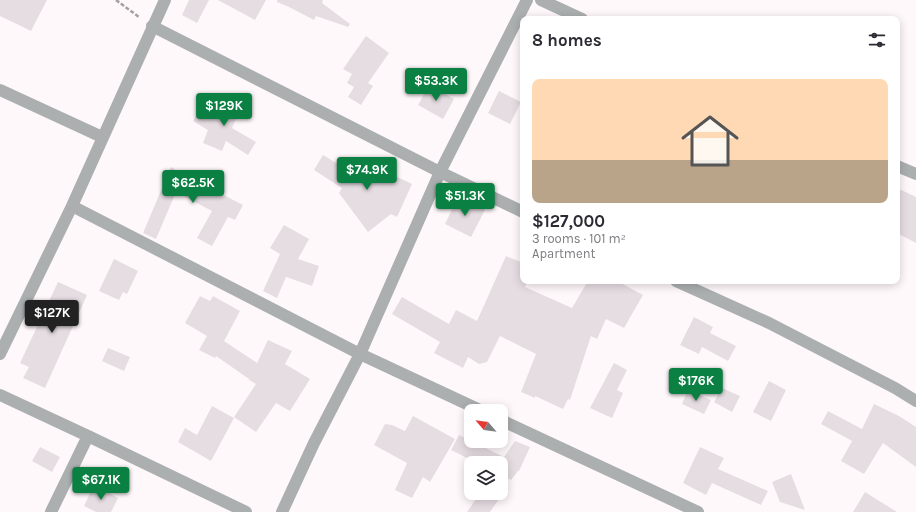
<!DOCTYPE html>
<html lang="en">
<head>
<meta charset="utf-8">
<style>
	:root { --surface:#fff; --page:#f2f2f3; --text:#2b2b33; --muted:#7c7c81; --line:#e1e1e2; --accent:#0b8043 }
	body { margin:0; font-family:Karla,sans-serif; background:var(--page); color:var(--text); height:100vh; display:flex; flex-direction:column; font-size:15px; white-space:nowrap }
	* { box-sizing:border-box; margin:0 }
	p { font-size:13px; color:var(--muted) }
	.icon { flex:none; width:22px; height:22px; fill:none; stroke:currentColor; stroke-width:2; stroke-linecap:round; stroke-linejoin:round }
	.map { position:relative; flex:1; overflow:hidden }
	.details { position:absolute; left:520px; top:16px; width:380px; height:268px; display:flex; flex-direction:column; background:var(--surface); border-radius:8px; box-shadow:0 2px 10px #0003 }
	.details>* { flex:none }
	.needle { width:26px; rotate:298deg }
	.tools { position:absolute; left:464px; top:404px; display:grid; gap:8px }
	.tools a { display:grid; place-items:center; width:44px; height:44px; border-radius:8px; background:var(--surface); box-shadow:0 2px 10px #0003; font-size:20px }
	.price { position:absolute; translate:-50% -34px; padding:0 9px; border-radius:4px; background:var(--accent); color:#fff; font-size:13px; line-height:26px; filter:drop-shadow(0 1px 2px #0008) }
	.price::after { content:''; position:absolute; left:50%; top:24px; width:12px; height:9px; margin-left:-6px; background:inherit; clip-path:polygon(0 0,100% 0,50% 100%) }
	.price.selected { background:#222; color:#fff }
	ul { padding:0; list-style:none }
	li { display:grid; align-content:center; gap:8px; height:212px; padding:0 12px }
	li+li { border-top:1px solid var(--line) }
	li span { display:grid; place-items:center; height:124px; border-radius:8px; color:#555 }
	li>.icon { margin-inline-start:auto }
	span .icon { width:72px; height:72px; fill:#fffc; stroke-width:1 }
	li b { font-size:17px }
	h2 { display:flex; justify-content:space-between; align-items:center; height:48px; padding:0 12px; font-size:17px }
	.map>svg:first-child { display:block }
	.building { fill:#e6dde2 }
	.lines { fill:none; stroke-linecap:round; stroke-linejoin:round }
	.path { stroke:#a59fa2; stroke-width:2.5; stroke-dasharray:4 2; stroke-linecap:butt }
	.minor { stroke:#abafaf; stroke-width:12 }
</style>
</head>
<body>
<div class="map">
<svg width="916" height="512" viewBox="0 0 916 512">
	<rect width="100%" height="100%" fill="#fff8fb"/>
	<path class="building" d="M0,0h47l-16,31 -31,-15z
		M189,0h20l-12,23 -15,-8z
		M218,0h48l-11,20z
		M277,0h46l-1,3 28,21 -2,3 -32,-11 -2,4 -25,-13 -12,-5z
		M366,36l23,17 -21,30 5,3 -12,19 -13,-8 6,-10 -7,-4 5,-9 -9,-5z
		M429,85l25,14 -11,20 -25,-14z
		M499,91l22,11 -11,22 -22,-11z
		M223,96l19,8 -10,24 24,14 -8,13 -22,-14 -4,10 -19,-8 5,-13 -15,-9 7,-12 14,8z
		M323,155l38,23 7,-15 44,21 -15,33 -6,-3 -23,18 -29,-39 3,-5 -28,-18z
		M171,167l14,9 4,-6 22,12 -3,5 35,18 -8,15 -7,-3 -16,29 -15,-8 15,-27 -36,-19 -20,47 -13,-6z
		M897,188l19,9v46l-19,-10z
		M458,197l27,13 -14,27 -26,-13z
		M284,225l25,14 -11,20 21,7 -7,20 -26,-9 -9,21 -14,-7 17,-37 -10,-6z
		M506,256l17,7v18h5l-3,6 47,21 16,-27h29l26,14 -19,33 -18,-9 -9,20 -6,-3 -21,64 -2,-1 -5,10 -28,-13v2l-14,-6 15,-38 -36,-18 -13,26 -8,2 -11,-7 -5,11 -29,-15 6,-11 -48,-28 10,-17 47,27 7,-14 21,11z
		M114,259l24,12 -11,23 -4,-2 -4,8 -20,-9z
		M58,282l29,13 -42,93 -22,-10 6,-11 -9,-4z
		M200,296l10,5 3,-5 27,15 -16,30 33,22 11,-23 24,11 -7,13 25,15 -20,32 -14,-8 -20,29 -22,-15 22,-33 -7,-4v-1l-33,-23 -1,2 -16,-8 8,-14 -22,-13z
		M694,317l19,10 -3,6 26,13 -8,15 -26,-14 -3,7 -19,-9z
		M108,348l22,9 -6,14 -22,-10z
		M614,363l13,7 -10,20 6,3 -11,25 -22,-10z
		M769,381l17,9 -15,31 -18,-9z
		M722,388l18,8 -8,16 -18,-10z
		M688,390l23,10 -7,14 -22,-10z
		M874,404l25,12 17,11v40l-33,-24 -19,31 -23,-13 11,-20 -31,-17 7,-13 34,18z
		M212,406l22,12 -23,43 -33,-19 7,-14 12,7z
		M413,416l42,23 -25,43 -7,-5 -11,21 -17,-8 12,-27 -33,-18 11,-21 7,1 13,6z
		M459,435l45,22 11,-16 15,6 -11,24h-1l-7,9 -10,-5v-12h-24l-26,-13z
		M40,447l20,10 -8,15 -20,-11z
		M700,447l24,11 -6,11 50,22 -7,14 -49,-22 -6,12 -23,-12z
		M791,474l14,36 -25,-8 -8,-20z
		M94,485l24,13 -7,14h-15l-12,-6z
		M865,492l32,20h-44z
		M480,493h23l-13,19h-23z"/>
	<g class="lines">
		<path class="path" d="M116,0l23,17"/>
		<path class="minor" d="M541,0l41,19
			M152,26l288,146 83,40
			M0,90l102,47
			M897,166l19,8
			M72,206l288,148 122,57
			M676,281l93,42 126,65 21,13
			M0,354l72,-148 93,-206
			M0,395l88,41 -37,76
			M501,420l197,92
			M88,436l158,76
			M282,512l32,-69 46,-89 80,-182 87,-172"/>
	</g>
</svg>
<div class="tools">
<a><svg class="needle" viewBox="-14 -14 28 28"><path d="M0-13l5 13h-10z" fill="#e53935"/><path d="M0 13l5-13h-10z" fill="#7c7c81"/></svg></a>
<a><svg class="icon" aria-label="layers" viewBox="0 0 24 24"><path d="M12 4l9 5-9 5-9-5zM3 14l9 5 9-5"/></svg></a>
</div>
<b class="price" style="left:436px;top:102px">$53.3K</b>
<b class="price" style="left:224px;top:127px">$129K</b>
<b class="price" style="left:367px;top:191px">$74.9K</b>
<b class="price" style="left:193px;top:204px">$62.5K</b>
<b class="price" style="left:465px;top:217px">$51.3K</b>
<b class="price selected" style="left:52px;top:334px">$127K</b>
<b class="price" style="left:696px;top:402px">$176K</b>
<b class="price" style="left:101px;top:501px">$67.1K</b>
<section class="details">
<h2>8 homes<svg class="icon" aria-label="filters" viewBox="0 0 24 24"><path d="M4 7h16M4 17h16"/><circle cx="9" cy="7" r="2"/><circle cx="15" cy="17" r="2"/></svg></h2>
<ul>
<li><span style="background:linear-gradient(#ffd9b3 65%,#b9a48a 0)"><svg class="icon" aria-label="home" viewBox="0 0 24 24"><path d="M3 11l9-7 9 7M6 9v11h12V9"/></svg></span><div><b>$127,000</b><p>3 rooms · 101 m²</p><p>Apartment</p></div></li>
</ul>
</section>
</div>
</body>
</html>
